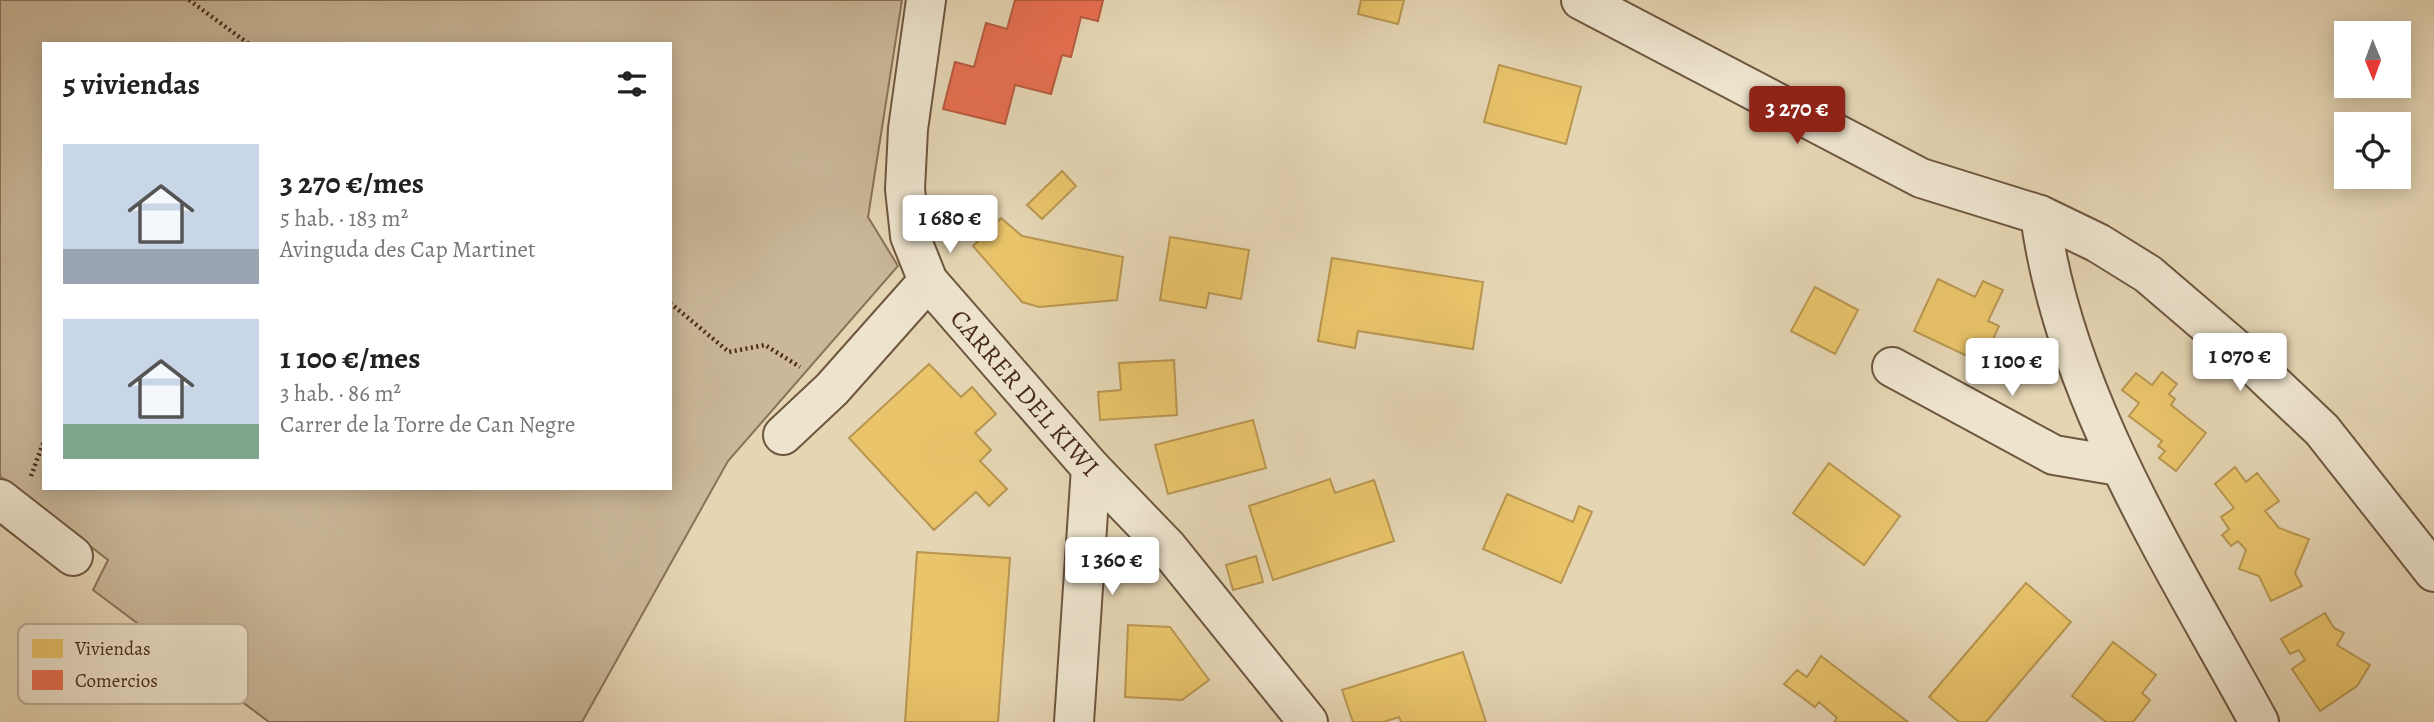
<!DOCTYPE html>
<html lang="es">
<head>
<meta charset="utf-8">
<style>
	:root { --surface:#fff; --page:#f2f2f2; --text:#222; --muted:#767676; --accent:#8f2418 }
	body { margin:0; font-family:Alegreya,serif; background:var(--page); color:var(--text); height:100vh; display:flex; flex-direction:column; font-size:26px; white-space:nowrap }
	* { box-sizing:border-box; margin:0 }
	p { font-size:23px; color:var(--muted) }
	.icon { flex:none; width:38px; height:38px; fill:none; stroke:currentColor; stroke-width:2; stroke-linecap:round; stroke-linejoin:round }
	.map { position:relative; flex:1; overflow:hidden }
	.details { position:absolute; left:42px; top:42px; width:630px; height:448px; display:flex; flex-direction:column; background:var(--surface); border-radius:0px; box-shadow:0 4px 18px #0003 }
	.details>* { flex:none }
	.needle { width:46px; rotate:179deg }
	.tools { position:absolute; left:2334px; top:21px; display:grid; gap:14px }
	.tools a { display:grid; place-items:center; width:77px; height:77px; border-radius:0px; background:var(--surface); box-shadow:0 4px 18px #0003; font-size:35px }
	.price { position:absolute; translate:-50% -60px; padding:0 16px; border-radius:7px; background:#fff; color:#222; font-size:23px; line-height:46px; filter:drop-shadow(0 2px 4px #0008) }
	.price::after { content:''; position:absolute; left:50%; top:42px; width:21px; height:16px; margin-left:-10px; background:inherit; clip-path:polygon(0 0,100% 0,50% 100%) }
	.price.current { background:var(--accent); color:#fff }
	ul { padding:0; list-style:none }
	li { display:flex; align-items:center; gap:21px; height:175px; padding:0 21px }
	li span { display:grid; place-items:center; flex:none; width:196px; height:140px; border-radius:0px; color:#555 }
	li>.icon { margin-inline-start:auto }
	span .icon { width:84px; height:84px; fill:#fffc; stroke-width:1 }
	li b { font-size:30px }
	h2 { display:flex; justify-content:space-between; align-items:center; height:84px; padding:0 21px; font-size:30px }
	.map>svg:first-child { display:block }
	.green { fill:#cab899; stroke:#887258; stroke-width:2; fill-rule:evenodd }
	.homes { fill:#e9c46a; stroke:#b89651; stroke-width:2 }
	.shops { fill:#e76f51; stroke:#b75b40; stroke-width:2 }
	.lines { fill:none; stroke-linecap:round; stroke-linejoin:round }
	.minor-casing { stroke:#6e563f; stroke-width:42 }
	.path { stroke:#472b18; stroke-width:4.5; stroke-dasharray:2 3.5; stroke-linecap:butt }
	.minor { stroke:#eee4ce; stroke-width:38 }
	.labels { text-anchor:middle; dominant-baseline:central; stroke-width:7; stroke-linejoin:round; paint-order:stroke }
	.street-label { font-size:26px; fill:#472b18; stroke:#eee4ce }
	.key { fill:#eee4ce; stroke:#bcac97; stroke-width:2 }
	.key-label { font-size:19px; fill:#472b18 }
</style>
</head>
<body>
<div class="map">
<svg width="2434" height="722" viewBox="0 0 2434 722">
	<rect width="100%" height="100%" fill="#e5d5b3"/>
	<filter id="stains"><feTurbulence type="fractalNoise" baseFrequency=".00286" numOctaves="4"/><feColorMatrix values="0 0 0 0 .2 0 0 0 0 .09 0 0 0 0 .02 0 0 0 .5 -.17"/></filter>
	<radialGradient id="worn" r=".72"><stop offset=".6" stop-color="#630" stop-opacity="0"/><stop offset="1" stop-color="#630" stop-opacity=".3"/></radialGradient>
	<path class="green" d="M0,0h902l-34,217 30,49 -170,195 -146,261h-313l-176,-132 15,-30 -108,-84zM44,44h626v444h-626z"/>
	<path class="homes" d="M1361,0h43l-6,24 -40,-10z
		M1499,65l82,22 -15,57 -82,-22z
		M1062,171l14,15 -34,33 -15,-14z
		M1001,218l21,18 101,21 -6,43 -78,7 -17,-5 -49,-56z
		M1170,237l79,13 -8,49 -32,-6 -3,15 -46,-8z
		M1332,258l151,24 -10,67 -115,-18 -3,17 -37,-7z
		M1938,279l37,18 8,-16 20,9 -15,31 11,5 -17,37 -68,-32z
		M1815,287l43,23 -23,44 -44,-23z
		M1174,360l3,55 -77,5 -2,-28 23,-2 -2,-27z
		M929,364l32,33 11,-10 24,27 -21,19 16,17 -11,11 27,28 -18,17 -13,-14 -42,38 -85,-92z
		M2162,372l15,12 -8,10 6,5 -4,6 35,28 -30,38 -17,-13 6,-7 -7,-5 4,-5 -33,-25 10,-13 -17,-13 14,-17 16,12z
		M1253,420l13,48 -98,26 -13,-49z
		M1829,463l71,53 -36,49 -71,-52z
		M2235,467l11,15 11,-9 22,28 -14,10 14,17 30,11 -14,34 7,13 -31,15 -12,-25 -20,-7 7,-19 -8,-9 -7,5 -9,-11 7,-6 -8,-12 13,-9 -19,-24z
		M1330,479l5,14 39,-13 20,61 -121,39 -24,-74z
		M1507,494l66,28 6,-16 13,6 -31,71 -78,-34z
		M917,552l93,6 -12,164h-93z
		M1256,556l7,26 -30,8 -7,-25z
		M2026,583l45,39 -85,100h-27l-30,-25z
		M2325,613l9,15 10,5 -7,12 33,20 -13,21 -37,25 -28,-42 13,-9 -6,-10 -9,4 -9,-15z
		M1128,625l42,2 39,53 -27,20 -57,-3z
		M2113,642l43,33 -14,18 8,7 -17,22h-27l-34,-26z
		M1463,652l23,70h-85l-2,-5 -15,5h-31l-11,-32z
		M1821,656l87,66h-74l3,-4 -18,-16 -4,5 -31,-23 13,-14 10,7z"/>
	<path class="shops" d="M1015,0h88l-5,21 -17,-4 -10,40 -9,-2 -11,39 -36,-9 -10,39 -62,-15 12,-47 19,5 12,-44 21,6z"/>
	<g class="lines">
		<g class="minor-casing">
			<g id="minor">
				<path id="s1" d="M926,0l-18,129 -3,60 5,47 18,45 163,187 76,79 141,175"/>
				<path d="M1581,0l340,178 119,37 58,28 50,31 97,83 77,73 112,142"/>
				<path d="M2040,215c24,182 133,349 219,507"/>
				<path d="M1892,367l162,88 65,11"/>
				<path d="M783,435l49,-46 96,-108"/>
				<path d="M0,499l73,57"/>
				<path d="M1074,722l17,-254"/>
			</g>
		</g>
		<path class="path" d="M189,0l60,44
			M670,303l59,49 36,-7 35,22
			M31,476l13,-35"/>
		<use href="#minor" class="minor"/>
	</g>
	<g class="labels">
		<g class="street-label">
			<text stroke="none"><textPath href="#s1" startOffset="434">CARRER DEL KIWI</textPath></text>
		</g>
	</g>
	<rect x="18" y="624" width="230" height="80" rx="10" class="key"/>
	<rect x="32" y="639" width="31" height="19" fill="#e9c46a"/>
	<rect x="32" y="670" width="31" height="20" fill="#e76f51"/>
	<g class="key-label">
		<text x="75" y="655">Viviendas</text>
		<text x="75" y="687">Comercios</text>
	</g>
	<rect width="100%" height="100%" filter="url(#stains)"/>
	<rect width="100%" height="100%" fill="url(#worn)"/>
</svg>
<div class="tools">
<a><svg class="needle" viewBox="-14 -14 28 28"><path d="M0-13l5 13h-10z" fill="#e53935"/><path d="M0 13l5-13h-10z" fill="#767676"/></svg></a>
<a><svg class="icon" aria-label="locate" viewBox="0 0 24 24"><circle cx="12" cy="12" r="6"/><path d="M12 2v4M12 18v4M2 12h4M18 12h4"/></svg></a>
</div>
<b class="price current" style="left:1797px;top:146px">3 270 €</b>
<b class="price" style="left:950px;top:255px">1 680 €</b>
<b class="price" style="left:2240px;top:393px">1 070 €</b>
<b class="price" style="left:2012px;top:398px">1 100 €</b>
<b class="price" style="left:1112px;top:597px">1 360 €</b>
<section class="details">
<h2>5 viviendas<svg class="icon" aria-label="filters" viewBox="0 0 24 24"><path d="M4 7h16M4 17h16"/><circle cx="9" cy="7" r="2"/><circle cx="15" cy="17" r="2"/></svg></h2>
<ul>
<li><span style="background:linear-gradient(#c9d6e8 75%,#9aa5b1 0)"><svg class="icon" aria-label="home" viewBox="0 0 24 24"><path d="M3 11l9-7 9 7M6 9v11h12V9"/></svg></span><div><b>3 270 €/mes</b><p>5 hab. · 183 m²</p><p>Avinguda des Cap Martinet</p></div></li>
<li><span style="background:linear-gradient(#c9d6e8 75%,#7fa58c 0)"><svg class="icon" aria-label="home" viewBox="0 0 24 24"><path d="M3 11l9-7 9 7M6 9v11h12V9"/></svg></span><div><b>1 100 €/mes</b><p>3 hab. · 86 m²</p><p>Carrer de la Torre de Can Negre</p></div></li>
</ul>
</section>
</div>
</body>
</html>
